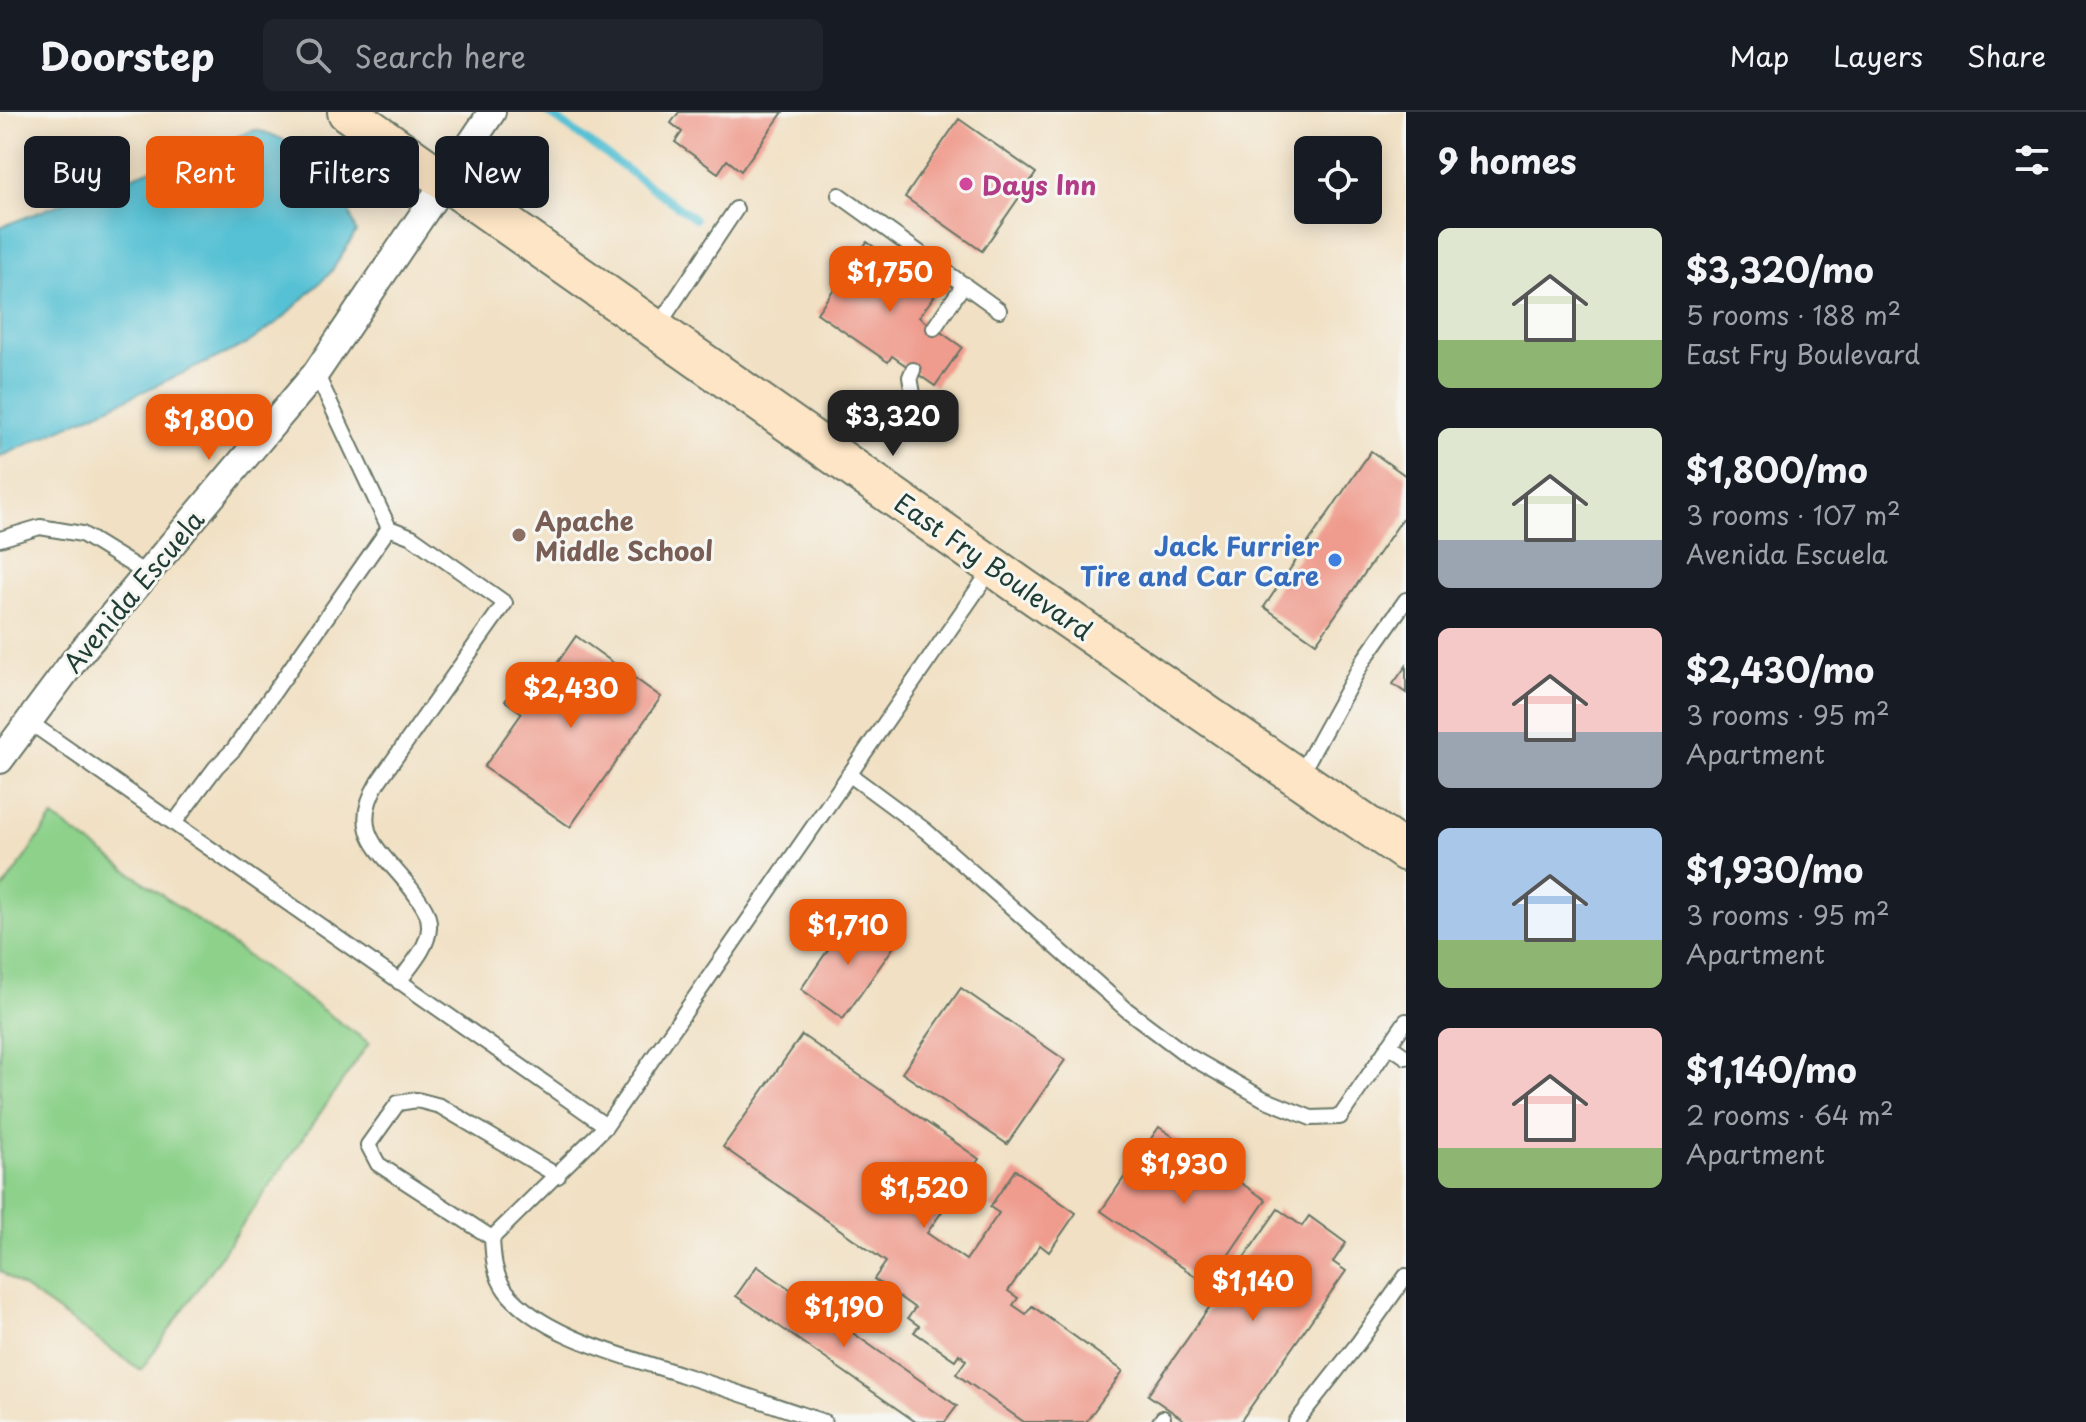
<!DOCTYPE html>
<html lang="en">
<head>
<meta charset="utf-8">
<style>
	:root { --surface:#171b24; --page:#20242c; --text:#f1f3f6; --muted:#9ea1a6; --line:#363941; --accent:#ea580c }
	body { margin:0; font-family:"Playpen Sans",sans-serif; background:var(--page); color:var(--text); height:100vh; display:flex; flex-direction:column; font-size:30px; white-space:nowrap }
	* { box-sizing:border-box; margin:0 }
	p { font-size:26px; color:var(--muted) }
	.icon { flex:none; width:44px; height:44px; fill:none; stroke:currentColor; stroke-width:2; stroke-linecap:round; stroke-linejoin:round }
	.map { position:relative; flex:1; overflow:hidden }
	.side { display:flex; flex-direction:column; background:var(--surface); width:680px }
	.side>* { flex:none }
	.hud { position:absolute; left:24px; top:24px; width:760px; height:72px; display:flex; gap:16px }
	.buttons { position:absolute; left:1294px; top:24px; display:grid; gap:16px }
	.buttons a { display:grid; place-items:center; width:88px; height:88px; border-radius:12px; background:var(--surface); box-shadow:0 4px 20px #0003; font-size:40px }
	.price { position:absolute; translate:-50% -68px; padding:0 18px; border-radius:16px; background:var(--accent); color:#fff; font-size:26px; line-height:52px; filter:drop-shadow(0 2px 4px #0008) }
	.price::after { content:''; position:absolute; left:50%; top:48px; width:24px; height:18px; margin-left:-12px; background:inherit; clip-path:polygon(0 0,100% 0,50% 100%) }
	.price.selected { background:#222; color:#fff }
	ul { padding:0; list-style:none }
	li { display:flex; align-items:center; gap:24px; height:200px; padding:0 32px }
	li span { display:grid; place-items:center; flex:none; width:224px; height:160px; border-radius:12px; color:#555 }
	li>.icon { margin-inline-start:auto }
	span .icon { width:96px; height:96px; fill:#fffc; stroke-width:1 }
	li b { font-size:34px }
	h2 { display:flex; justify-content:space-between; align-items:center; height:96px; padding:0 32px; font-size:34px }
	.tag { padding:0 28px; border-radius:12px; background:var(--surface); box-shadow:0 4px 20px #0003; font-size:28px; line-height:72px }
	.tag.selected { background:var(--accent); color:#fff }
	header { display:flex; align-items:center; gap:48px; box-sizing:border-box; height:112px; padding:0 40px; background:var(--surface); border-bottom:2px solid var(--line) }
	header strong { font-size:38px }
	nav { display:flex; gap:44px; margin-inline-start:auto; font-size:28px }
	.search { width:560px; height:72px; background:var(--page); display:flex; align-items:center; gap:20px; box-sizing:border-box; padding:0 28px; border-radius:12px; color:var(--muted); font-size:30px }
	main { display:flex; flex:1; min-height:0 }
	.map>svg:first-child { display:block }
	.green { fill:#8dd18b; stroke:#568760; stroke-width:2 }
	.water { fill:#57c1d4; stroke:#3b7f84; stroke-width:2 }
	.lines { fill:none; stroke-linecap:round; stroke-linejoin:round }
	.stream { stroke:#57c1d4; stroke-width:8 }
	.building { fill:#ef9c8e }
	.lane-casing { stroke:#687666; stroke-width:18 }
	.street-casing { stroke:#687666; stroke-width:30 }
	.secondary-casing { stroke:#687666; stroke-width:42 }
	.lane { stroke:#fff; stroke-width:14 }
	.street { stroke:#fff; stroke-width:26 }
	.secondary { stroke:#fde5c5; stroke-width:38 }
	.hotel-dot { fill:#d1479c; stroke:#f6f6f2; stroke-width:3 }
	.education-dot { fill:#8d6e63; stroke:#f6f6f2; stroke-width:3 }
	.shop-dot { fill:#3f7fe0; stroke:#f6f6f2; stroke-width:3 }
	.labels { text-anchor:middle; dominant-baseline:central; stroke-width:6; stroke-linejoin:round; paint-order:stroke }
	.hotel-label { font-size:26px; font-weight:bold; fill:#b23c85; stroke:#f6f6f2; text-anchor:start }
	.education-label { font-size:26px; font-weight:bold; fill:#785e54; stroke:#f6f6f2; text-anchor:start }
	.shop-label { font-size:26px; font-weight:bold; fill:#366cbe; stroke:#f6f6f2; text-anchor:end }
	.street-label { font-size:26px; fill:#1f3d34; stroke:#f6f6f2 }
</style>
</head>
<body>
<header>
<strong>Doorstep</strong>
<div class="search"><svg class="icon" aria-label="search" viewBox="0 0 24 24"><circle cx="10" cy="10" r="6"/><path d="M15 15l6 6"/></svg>Search here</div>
<nav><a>Map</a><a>Layers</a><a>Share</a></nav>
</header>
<main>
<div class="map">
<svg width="1406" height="1310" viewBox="0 0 1406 1310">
	<rect width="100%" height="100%" fill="#f6f6f2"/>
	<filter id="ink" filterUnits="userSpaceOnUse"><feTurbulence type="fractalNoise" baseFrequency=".0125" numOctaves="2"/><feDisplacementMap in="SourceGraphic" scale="16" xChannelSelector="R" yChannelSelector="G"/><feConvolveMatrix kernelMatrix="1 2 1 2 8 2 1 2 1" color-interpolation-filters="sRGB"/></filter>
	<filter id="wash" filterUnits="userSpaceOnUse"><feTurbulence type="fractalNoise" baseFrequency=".006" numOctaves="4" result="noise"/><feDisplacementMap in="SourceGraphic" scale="32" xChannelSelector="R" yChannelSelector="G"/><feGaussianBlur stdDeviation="1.8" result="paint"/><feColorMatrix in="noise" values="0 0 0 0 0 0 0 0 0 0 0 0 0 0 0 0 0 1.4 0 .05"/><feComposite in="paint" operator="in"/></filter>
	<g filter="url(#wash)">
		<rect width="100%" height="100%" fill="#f1e0c3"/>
		<path class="green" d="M53,705l316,226 -228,327 -141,-99v-378z"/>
		<path class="water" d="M254,18c35,5 70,37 88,67 7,10 10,23 14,35l-25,40 -49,47 -35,25 -247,113v-230z"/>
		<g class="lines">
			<path class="stream" d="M547,0l148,107"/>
		</g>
		<g id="blocks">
			<path class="building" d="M679,0h104l-42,59 -14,-11 -9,13 -43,-31 7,-10 -11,-9z
				M959,7l77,54 -54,78 -77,-54z
				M867,130l71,49 -19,26 43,30 -27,39 -43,-30 -4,6 -71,-49z
				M1371,339l35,25v38l-90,129 -52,-36z
				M576,524l85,61 -91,130 -86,-60 38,-54 -17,-12 18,-25 17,12z
				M1406,554v27l-13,-9z
				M852,803l43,30 -52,74 -42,-30z
				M961,876l104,72 -58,84 -105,-71z
				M802,923l177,124 -52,74 39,27 33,-47 -9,-6 25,-37 61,43 -27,39 -9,-7 -32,46 10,7 -5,7 13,9 6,-8 91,65 -37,51h-62l-68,-48 10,-14 -7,-6 -4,6 -41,-28 5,-6 -11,-8 7,-10 -41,-29 12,-17 -163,-115z
				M1159,1015l107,73 -58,85 -107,-74z
				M1278,1097l24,17 7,-10 37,27 -13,19 13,9 -106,151h-53l-39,-27z
				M757,1154l200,140 -12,16h-29l-180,-126z"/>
		</g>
	</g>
	<g filter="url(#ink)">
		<use href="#blocks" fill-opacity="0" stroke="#687666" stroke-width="2"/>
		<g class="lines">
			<g class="lane-casing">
				<path id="lane" d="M839,83l160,115
					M934,216l30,-44
					M656,217l80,-120
					M913,282l-3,-17 3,-7
					M389,416l23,9 93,66 -127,179c-32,54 8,71 37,112 7,10 15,20 14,34 -1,20 -19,38 -30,54
					M0,427l40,-12 42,7 65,40
					M28,609l578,405
					M849,662l77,57 201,179 60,45 77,44 47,19 29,-1 66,-96
					M1299,665l64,-116 43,-61
					M174,711l42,-56 18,-18 155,-221 -73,-155
					M1389,933l17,12
					M558,1064l-118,-70 -23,-6 -19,3 -30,42 10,19 114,74 114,-112 387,-559
					M492,1126c1,19 2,37 14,53 36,46 123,66 177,84 47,15 94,31 141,47
					M1160,1310l3,-4
					M1296,1310l63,-80 47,-66"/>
			</g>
			<g class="street-casing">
				<path id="street" d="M0,648l76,-102 240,-285 176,-261"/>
			</g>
			<g class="secondary-casing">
				<path id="secondary" d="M347,0l675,475 384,265"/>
			</g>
			<use href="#lane" class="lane"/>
			<use href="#street" class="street"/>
			<use href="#secondary" class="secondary"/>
		</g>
	</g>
	<circle class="hotel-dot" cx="966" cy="72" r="8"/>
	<circle class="education-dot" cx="519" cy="423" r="8"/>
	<circle class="shop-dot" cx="1335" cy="448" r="8"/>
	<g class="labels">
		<g class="hotel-label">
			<text x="982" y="72">Days Inn</text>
		</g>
		<g class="education-label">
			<text x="535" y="408">Apache<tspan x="535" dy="30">Middle School</tspan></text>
		</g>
		<g class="shop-label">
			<text x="1319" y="433">Jack Furrier<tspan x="1319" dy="30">Tire and Car Care</tspan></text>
		</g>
		<g class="street-label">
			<text transform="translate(994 454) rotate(35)">East Fry Boulevard</text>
			<text transform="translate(133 479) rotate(-50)">Avenida Escuela</text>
		</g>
	</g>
</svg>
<div class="buttons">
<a><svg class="icon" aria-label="locate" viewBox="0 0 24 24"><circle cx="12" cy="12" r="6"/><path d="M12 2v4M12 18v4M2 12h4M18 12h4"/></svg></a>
</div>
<b class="price" style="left:890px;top:202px">$1,750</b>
<b class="price selected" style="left:893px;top:346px">$3,320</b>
<b class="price" style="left:209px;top:350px">$1,800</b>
<b class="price" style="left:571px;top:618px">$2,430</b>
<b class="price" style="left:848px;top:855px">$1,710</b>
<b class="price" style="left:1184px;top:1094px">$1,930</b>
<b class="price" style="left:924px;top:1118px">$1,520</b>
<b class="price" style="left:1253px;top:1211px">$1,140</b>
<b class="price" style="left:844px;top:1237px">$1,190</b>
<div class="hud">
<a class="tag">Buy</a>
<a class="tag selected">Rent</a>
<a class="tag">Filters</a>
<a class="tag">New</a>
</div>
</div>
<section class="side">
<h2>9 homes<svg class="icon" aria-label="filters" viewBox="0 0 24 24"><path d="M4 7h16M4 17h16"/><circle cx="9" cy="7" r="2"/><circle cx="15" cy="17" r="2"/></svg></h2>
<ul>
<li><span style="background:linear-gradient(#dfe7d0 70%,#8fb573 0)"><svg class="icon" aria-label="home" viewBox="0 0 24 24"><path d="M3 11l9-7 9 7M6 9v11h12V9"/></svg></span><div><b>$3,320/mo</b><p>5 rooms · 188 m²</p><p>East Fry Boulevard</p></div></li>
<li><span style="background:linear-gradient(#dfe7d0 70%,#9aa5b1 0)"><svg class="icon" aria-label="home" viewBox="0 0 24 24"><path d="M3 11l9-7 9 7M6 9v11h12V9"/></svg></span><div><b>$1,800/mo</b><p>3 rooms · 107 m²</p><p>Avenida Escuela</p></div></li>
<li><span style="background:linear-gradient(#f6c9c9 65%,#9aa5b1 0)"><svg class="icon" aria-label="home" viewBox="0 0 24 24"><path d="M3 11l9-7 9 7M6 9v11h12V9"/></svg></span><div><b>$2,430/mo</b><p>3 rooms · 95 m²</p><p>Apartment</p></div></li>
<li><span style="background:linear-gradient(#a9c7e8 70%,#8fb573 0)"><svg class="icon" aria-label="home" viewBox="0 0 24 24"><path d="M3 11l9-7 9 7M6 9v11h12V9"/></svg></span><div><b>$1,930/mo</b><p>3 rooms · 95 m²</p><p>Apartment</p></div></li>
<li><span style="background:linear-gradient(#f6c9c9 75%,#8fb573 0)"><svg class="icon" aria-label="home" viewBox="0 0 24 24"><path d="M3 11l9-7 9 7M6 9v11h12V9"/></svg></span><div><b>$1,140/mo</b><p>2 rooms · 64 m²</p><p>Apartment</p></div></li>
</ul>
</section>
</main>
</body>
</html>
